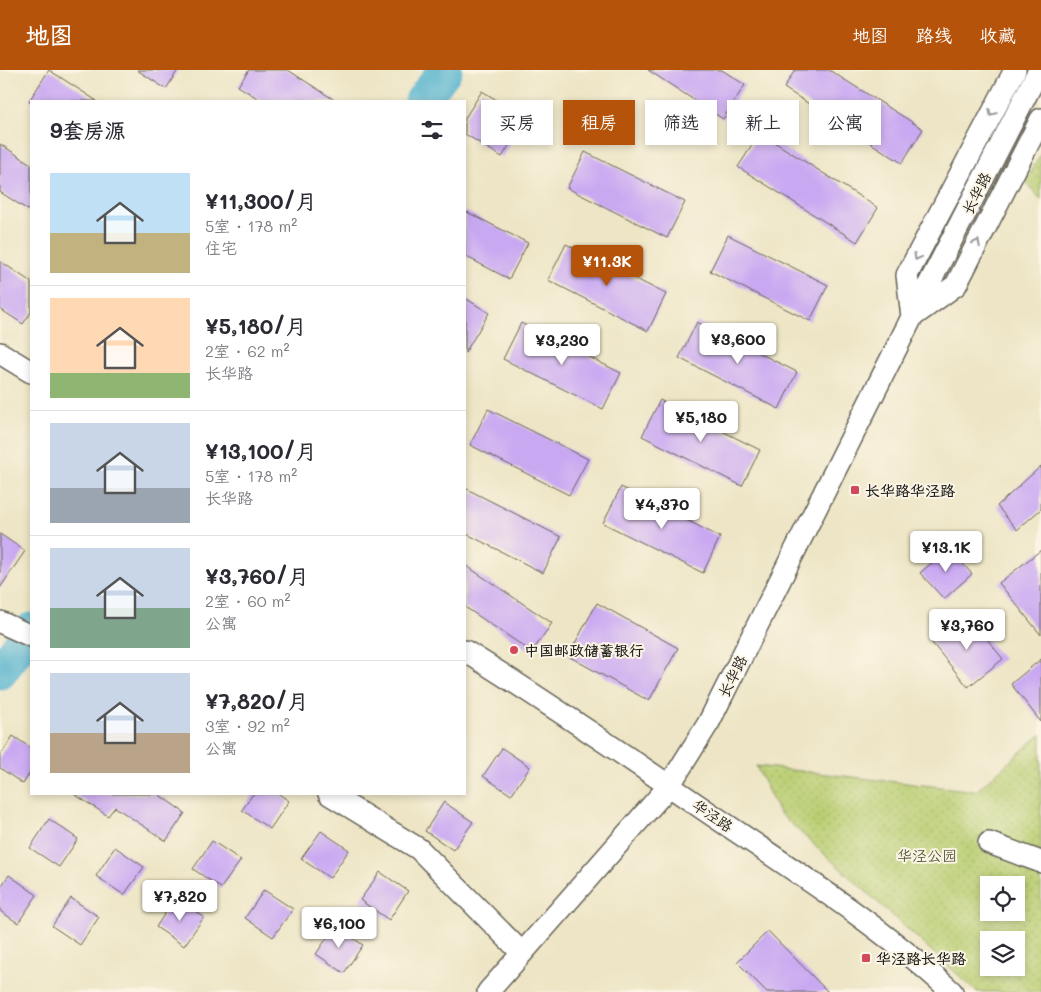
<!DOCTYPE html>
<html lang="zh">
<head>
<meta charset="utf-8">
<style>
	:root { --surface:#fff; --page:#f2f2f3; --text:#2b2b33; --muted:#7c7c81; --line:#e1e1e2; --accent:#b45309 }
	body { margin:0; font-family:Mali,"LXGW WenKai TC",sans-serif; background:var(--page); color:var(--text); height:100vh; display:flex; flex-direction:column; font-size:19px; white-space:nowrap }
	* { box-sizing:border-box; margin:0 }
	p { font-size:16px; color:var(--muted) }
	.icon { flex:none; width:28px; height:28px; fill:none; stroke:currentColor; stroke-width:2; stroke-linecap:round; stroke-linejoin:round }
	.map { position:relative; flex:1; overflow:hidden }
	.details { position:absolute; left:30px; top:30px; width:436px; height:695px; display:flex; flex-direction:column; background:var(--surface); border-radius:0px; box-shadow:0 2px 8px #0003 }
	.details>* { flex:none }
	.banner { position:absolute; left:481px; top:30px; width:475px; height:45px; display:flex; gap:10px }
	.controls { position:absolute; left:980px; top:806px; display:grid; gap:10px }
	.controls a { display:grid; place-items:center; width:45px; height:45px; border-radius:0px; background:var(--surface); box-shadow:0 2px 8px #0003; font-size:25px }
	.price { position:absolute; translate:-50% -42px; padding:0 11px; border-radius:5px; background:#fff; color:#222; font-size:16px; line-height:32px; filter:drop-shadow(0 1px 2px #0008) }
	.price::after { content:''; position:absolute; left:50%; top:30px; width:15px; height:11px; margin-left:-8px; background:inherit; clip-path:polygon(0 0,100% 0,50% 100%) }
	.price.current { background:var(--accent); color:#fff }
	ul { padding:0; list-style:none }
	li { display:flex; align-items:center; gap:15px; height:125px; padding:0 20px }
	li+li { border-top:1px solid var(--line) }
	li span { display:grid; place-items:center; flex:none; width:140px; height:100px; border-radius:0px; color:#555 }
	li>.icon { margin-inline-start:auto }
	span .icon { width:60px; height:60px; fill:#fffc; stroke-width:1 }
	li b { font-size:21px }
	h2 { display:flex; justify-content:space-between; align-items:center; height:60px; padding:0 20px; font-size:21px }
	.chip { padding:0 18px; border-radius:0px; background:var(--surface); box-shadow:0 2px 8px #0003; font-size:18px; line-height:45px }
	.chip.current { background:var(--accent); color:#fff }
	header { display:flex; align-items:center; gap:30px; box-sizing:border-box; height:70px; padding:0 25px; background:var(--accent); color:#fff }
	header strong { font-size:24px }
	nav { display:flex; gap:28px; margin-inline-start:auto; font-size:18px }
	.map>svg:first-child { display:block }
	.green { fill:url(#green-dots); stroke:#6a7547; fill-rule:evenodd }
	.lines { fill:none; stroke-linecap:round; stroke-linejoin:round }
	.river { stroke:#4eb0cd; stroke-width:35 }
	.building { fill:#c9a8f2 }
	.minor-casing { stroke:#656257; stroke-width:24 }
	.minor { stroke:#fff; stroke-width:21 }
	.oneway { stroke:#999 }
	.poi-dot { fill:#d1495b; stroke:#fcf5e5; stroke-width:2 }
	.labels { text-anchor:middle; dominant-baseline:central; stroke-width:4; stroke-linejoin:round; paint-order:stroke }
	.street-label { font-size:15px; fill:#1c1c1c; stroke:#fcf5e5 }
	.poi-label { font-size:15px; font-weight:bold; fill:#1c1c1c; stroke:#fcf5e5; text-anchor:start }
	.park-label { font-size:15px; fill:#535a3a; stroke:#fcf5e5 }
</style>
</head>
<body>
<header>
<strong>地图</strong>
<nav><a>地图</a><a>路线</a><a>收藏</a></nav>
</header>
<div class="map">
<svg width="1041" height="922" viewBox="0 0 1041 922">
	<defs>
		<pattern id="green-dots" width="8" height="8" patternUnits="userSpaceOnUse" patternTransform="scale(1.25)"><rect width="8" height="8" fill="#b9ce72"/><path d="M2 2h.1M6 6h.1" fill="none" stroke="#9eb062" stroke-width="1.8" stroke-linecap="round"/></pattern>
	</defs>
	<rect width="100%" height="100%" fill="#fcf5e5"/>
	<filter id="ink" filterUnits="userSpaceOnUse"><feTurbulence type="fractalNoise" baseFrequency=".02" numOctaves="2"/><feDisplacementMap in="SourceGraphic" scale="10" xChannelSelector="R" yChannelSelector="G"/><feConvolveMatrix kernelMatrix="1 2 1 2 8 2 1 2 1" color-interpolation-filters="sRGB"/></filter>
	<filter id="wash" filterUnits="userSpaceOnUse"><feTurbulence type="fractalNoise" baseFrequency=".0096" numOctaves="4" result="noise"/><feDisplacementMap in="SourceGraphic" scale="20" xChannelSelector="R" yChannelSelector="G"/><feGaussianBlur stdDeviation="1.12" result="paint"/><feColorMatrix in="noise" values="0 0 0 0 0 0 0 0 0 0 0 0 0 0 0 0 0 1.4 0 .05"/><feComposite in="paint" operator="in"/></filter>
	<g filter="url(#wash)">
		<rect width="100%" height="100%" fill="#ede5c5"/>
		<path class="green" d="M1041,83v47l-15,-18z
			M1041,664v258h-64l-198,-179 -23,-47 220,25zM989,815h27v27h-27zM989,870h27v28h-27z"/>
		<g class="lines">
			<path class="river" d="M422,31l23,-31
				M0,602l31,-42"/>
		</g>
		<g id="blocks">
			<path class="building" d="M49,0l48,31h-68z
				M137,0h41l-12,19z
				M249,0h39l48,31h-74l-24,-15z
				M648,0h74l23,15 -22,34z
				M795,0h34l94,59 -21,34 -118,-75z
				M482,21l44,27 -24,39 -37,-23v-16z
				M760,63l118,75 -21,34 -119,-75z
				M0,74l31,20v48l-31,-20z
				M585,82l100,50 -18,36 -100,-50z
				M465,141l63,32 -19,36 -44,-23z
				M728,165l100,50 -18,36 -100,-50z
				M566,174l100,50 -18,37 -100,-51z
				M0,191l31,21v30l-8,12 -23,-15z
				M465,228l24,15 -24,40z
				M697,252l100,50 -18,37 -100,-51z
				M521,253l100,50 -18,36 -100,-50z
				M660,330l100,50 -18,36 -100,-50z
				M488,339l100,50 -19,36 -99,-50z
				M1041,396v43l-24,21 -20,-24z
				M621,417l99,50 -17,36 -100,-50z
				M465,418l96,49 -18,36 -78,-40z
				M0,464l25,17 -25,37z
				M949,478l23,26 -28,25 -24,-26z
				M1041,480v85l-42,-52z
				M465,495l87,58 -20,29 -67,-45z
				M597,533l81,45 -29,53 -81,-45z
				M967,544l36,45 -35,28 -36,-44z
				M1041,589v63l-30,-38z
				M13,666l18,12v23l-8,13 -23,-16v-12z
				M502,678l28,19 -19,28 -28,-19z
				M74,724h84l27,19 -19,28 -51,-34 -7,9z
				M253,724h26l10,7 -19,28 -28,-19z
				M444,732l29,20 -20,28 -28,-19z
				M49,749l29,20 -19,28 -29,-19z
				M321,761l28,19 -19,28 -29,-19z
				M212,771l29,19 -20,28 -28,-19z
				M115,777l29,20 -20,28 -28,-19z
				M380,802l28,19 -19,29 -29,-20z
				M9,805l28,20 -19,28 -18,-12v-23z
				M264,820l29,19 -20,28 -28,-19z
				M71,828l28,19 -19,28 -28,-19z
				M175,828l29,19 -20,29 -28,-19z
				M335,856l28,19 -19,28 -28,-19z
				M768,861l60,61h-61l-30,-30z"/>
		</g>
	</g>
	<g filter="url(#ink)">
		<use href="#blocks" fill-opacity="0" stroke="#656257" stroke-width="1"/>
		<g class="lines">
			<g class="minor-casing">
				<path id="minor" d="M916,244l40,-29 85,-166
					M912,247l-5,-42 108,-205
					M0,283l31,19
					M0,552l31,14
					M465,581c86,53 169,111 253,168 80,54 163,107 234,173
					M329,724l90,55 103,104
					M989,773l52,19
					M488,922l181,-206 40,-64 203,-405 127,-247"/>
			</g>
			<use href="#minor" class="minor"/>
		</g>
		<defs><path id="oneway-chevron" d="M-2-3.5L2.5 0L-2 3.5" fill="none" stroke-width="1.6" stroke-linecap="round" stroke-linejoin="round" transform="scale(1.25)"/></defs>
		<g class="oneway">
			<use href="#oneway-chevron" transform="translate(992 43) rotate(118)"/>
			<use href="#oneway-chevron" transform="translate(977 173) rotate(-63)"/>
			<use href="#oneway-chevron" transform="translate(917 187) rotate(118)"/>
		</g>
	</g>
	<g class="poi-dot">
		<rect x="850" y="415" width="10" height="10" rx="2.5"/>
		<circle cx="514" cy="580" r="5"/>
		<rect x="861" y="883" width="10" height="10" rx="2.5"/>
	</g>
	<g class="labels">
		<g class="street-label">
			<text transform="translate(976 123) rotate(-63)">长华路</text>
			<text transform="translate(732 606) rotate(-63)">长华路</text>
			<text transform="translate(713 745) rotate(34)">华泾路</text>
		</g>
		<g class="poi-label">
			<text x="865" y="420">长华路华泾路</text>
			<text x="524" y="580">中国邮政储蓄银行</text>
			<text x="876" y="888">华泾路长华路</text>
		</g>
		<g class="park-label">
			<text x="927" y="785">华泾公园</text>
		</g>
	</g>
</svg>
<div class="controls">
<a><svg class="icon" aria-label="locate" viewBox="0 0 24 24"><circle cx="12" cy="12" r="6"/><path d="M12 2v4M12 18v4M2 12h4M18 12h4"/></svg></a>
<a><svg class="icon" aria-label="layers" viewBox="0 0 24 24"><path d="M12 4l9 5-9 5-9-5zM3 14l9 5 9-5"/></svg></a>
</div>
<b class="price current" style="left:607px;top:217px">¥11.3K</b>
<b class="price" style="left:738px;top:295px">¥3,600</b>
<b class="price" style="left:562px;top:296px">¥3,230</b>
<b class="price" style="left:701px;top:373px">¥5,180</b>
<b class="price" style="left:662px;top:460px">¥4,370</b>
<b class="price" style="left:946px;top:503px">¥13.1K</b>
<b class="price" style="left:967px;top:581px">¥3,760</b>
<b class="price" style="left:180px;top:852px">¥7,820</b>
<b class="price" style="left:339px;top:879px">¥6,100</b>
<div class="banner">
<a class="chip">买房</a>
<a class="chip current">租房</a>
<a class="chip">筛选</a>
<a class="chip">新上</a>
<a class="chip">公寓</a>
</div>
<section class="details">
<h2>9套房源<svg class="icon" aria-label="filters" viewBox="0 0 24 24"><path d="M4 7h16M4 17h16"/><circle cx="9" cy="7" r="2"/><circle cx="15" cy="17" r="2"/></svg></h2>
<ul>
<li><span style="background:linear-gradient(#bfe0f5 60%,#c2b280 0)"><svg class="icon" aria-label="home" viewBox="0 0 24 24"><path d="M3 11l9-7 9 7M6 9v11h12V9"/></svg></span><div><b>¥11,300/月</b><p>5室 · 178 m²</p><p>住宅</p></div></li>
<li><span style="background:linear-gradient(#ffd9b3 75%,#8fb573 0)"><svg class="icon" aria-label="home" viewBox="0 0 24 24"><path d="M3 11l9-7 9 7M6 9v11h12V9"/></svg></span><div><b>¥5,180/月</b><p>2室 · 62 m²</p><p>长华路</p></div></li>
<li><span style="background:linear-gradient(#c9d6e8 65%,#9aa5b1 0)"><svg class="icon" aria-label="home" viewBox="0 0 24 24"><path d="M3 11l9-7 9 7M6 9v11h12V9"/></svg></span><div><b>¥13,100/月</b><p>5室 · 178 m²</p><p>长华路</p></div></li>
<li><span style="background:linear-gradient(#c9d6e8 60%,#7fa58c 0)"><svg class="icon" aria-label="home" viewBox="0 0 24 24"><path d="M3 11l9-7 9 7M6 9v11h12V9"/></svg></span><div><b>¥3,760/月</b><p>2室 · 60 m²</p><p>公寓</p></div></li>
<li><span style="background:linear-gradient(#c9d6e8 60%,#b9a48a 0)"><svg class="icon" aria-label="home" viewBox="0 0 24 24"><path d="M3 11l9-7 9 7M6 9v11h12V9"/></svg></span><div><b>¥7,820/月</b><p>3室 · 92 m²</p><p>公寓</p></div></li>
</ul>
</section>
</div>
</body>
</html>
